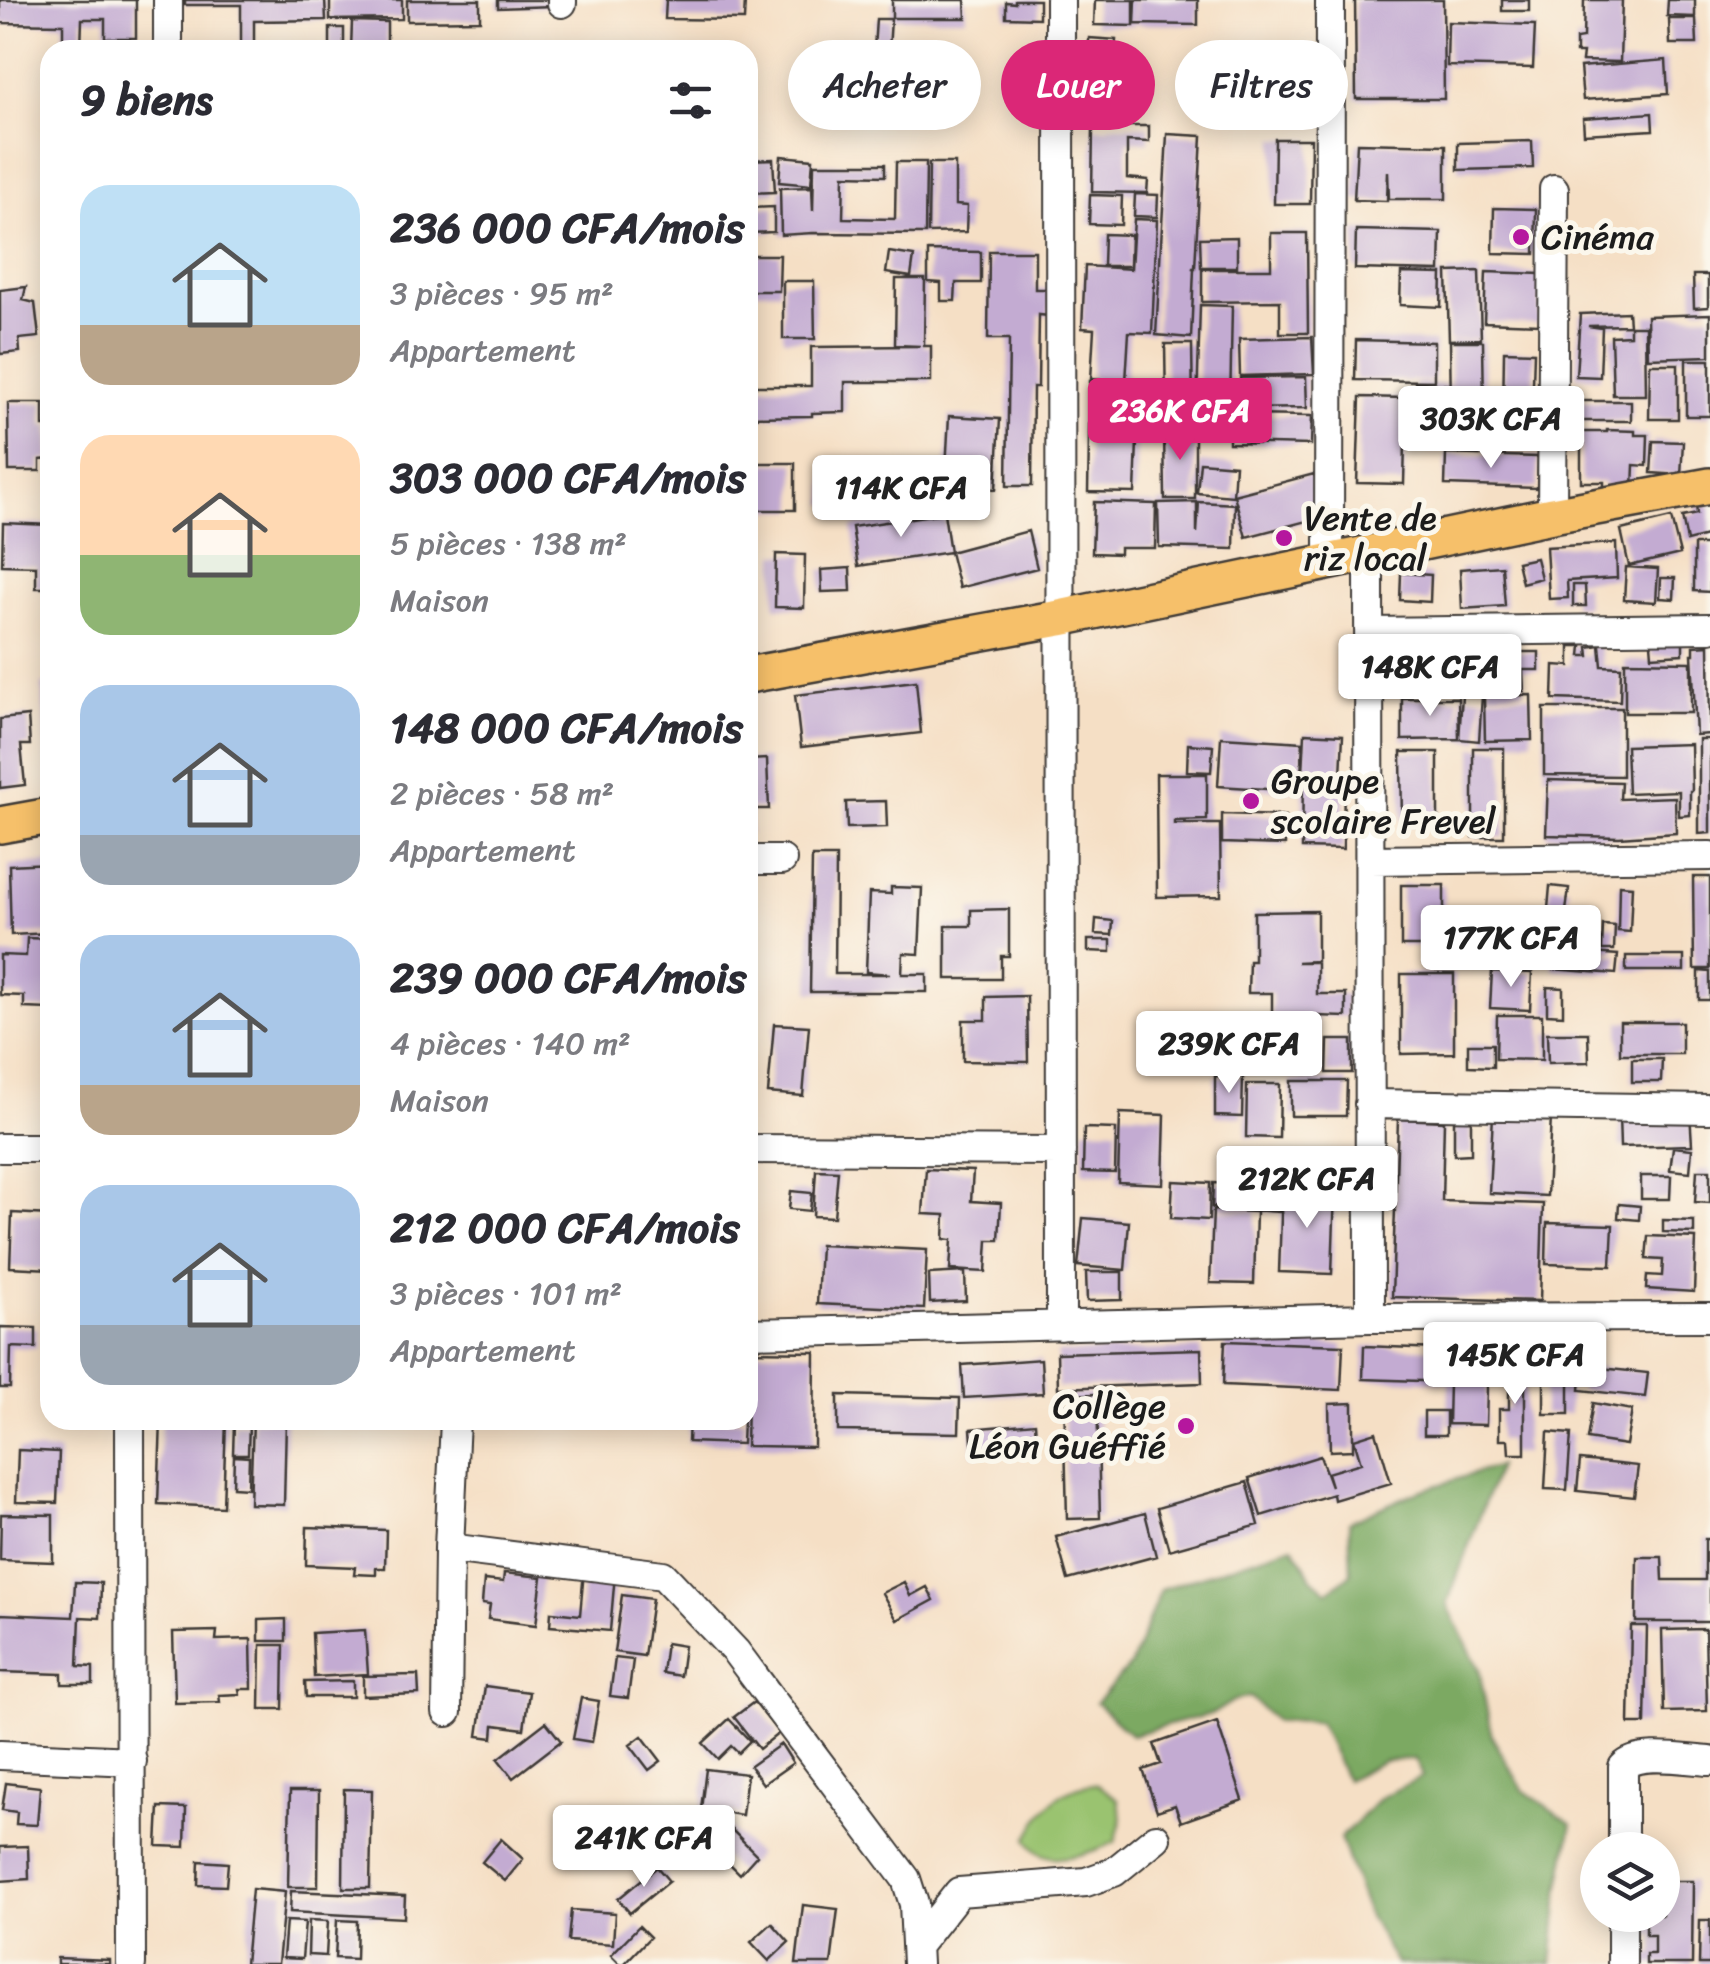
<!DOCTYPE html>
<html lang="fr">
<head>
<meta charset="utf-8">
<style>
	:root { --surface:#fff; --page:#f2f2f3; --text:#2b2b33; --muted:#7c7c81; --accent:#db2777 }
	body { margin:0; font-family:Sriracha,sans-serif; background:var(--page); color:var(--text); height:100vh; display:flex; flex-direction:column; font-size:38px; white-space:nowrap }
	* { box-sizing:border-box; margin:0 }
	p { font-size:32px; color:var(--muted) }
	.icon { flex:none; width:55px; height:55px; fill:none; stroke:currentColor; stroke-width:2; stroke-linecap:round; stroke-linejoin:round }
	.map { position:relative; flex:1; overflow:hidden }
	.details { position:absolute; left:40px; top:40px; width:718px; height:1390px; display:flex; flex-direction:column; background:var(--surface); border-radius:30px; box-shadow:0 5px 25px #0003 }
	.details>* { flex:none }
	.guide { position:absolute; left:788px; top:40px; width:772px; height:90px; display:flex; gap:20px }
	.tools { position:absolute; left:1580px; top:1832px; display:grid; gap:20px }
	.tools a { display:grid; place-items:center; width:100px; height:100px; border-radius:50%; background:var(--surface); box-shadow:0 5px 25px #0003; font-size:50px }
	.price { position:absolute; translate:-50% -85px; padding:0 22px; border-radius:10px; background:#fff; color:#222; font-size:32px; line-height:65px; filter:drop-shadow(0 2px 5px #0008) }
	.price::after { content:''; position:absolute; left:50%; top:60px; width:30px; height:22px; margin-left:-15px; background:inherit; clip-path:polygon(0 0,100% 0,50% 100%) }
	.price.current { background:var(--accent); color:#fff }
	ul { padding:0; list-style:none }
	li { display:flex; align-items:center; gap:30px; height:250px; padding:0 40px }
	li span { display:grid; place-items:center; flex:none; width:280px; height:200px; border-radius:30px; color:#555 }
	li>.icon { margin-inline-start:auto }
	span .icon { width:120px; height:120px; fill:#fffc; stroke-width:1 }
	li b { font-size:42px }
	h2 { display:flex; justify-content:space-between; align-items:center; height:120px; padding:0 40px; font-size:42px }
	.chip { padding:0 35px; border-radius:45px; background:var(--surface); box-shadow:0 5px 25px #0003; font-size:35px; line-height:90px }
	.chip.current { background:var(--accent); color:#fff }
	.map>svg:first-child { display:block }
	.green { fill:#9ac370; stroke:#5b7046; stroke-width:2.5 }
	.forest { fill:#7ba962; stroke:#4c623f; stroke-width:2.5 }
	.building { fill:#c3abd2 }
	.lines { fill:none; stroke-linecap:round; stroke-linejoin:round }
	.minor-casing { stroke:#3d3935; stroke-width:32 }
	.major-casing { stroke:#3d3935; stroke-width:40 }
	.minor { stroke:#fff; stroke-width:28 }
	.major { stroke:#f6c06b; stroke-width:35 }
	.poi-dot { fill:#b5179e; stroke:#fbf7ec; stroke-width:4 }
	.labels { text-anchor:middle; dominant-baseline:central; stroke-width:10; stroke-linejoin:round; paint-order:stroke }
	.poi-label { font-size:35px; fill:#1c1c1c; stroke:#fbf7ec; text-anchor:start }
</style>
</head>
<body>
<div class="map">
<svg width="1710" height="1964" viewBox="0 0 1710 1964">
	<rect width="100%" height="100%" fill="#fbf7ec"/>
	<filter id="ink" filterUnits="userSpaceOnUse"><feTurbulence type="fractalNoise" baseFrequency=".01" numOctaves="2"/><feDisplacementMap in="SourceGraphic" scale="20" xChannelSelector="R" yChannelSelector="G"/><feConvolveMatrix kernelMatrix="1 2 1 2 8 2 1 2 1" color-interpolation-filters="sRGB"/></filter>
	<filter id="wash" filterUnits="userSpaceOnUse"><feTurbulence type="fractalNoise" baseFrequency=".0048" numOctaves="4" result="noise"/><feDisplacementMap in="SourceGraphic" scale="40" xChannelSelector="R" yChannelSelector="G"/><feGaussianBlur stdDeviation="2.25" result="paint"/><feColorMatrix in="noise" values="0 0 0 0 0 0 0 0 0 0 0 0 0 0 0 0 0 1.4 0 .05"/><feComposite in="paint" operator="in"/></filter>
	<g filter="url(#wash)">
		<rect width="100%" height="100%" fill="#f5dfc5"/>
		<path class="green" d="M1097,1784l21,15 4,19 -7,24c-25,11 -72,30 -88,-3 16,-31 33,-53 70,-55z"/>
		<path class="forest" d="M1498,1466l-51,138 32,65 13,68 31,53 49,34 -13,68 -7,72h-156l-29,-51 -27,-75 40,-40 43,-22 -8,-17 -31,2 -38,19 -27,-58 -44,-1 -25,-24 -17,4 -19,12 -83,22 -35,-32 35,-39 30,-75 132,-43 19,32 16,14 23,-19 -2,-51 65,-29z"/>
		<g id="blocks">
			<path class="building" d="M0,0h136v38h-31v-19h-23l-1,31h-18v-26l-63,-1z
				M185,0h140l1,20 -72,1v29l-13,-1v-44h-56z
				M330,0h72v19l-72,1z
				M407,0h73v20l-73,1z
				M498,0h55v6l-55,2z
				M666,0h79l-1,20 -79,-1z
				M892,0h73l1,18h-74z
				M1015,0h24v18l-33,-1v-15l9,1z
				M1095,0h39v26l-40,-1z
				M1136,0h62v25l-63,-1z
				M1355,0h88l1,99h-88z
				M1502,0h27v11h-27z
				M1584,0h38l-2,62 -38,-1 1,-8h-7v-14l7,-1z
				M1668,0h27v17l-28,-1z
				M876,19h15l-2,31 -15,-1z
				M1669,19h27l1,25h-27z
				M352,21l35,1v28h-36z
				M1448,22l87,3 -2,43 -86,-2z
				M330,28h14v22h-14z
				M1089,38l27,2 -1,15h16l-1,18h-42z
				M1666,60l2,34 -85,6 -3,-33z
				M1652,113l1,17 -69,4 -1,-16z
				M1109,126h40v16l-22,-1v37l21,2 -1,13 -55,-1 1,-64h16z
				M1167,134l35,2 -7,132h-3l2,1 -3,69 -35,-3z
				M1275,139h36l-1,65h-36z
				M1532,141l1,27 -75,2v-27z
				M1357,143l89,2v54h-57l-1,-28 -1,30 -33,-1z
				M781,156l32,3 -2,26 -32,-3z
				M773,159l2,33 -27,1v-33z
				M896,162h30l-1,72 -112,-1 -32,2 -1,-47 32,-1 1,24 1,-47h71v12l-41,-1 -1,43 52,1z
				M929,163h26v42l12,1 -1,26 -38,1z
				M1135,194l23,1 -1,22 -23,-1z
				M1090,195l32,1 -1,29 -32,-1z
				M774,207v25l-26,1v-25z
				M1494,208l42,1 -1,45 -42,-1z
				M1134,219l23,1 -5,113 -23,-1 -3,50h25l-1,32 -23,-1 11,2 -3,78 -47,-1 2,-111 14,-1 -13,-1 3,-50 -12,-1 3,-62 46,3z
				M1356,230l85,2 -1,39 -85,-2z
				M1271,233h36l1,100h-28v-32l-78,1v-33h69z
				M1104,234l27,1 -1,31h-27z
				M1237,237v30h-36l-1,-29z
				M928,251l53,1v31h-25l-1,18h-14v-18l-13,-1z
				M989,251h46v38h14v27l-10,-1 -1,72h-5l-1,99h-25l2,-147h-21z
				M889,252l25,4 -3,21 -25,-4z
				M748,255h32l-1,36h-31z
				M1479,271l2,68 -32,1 -2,-68z
				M1486,272l55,2 -2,50 -55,-2z
				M1401,273l41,1 -1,33 -41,-2z
				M1693,275h15v32l-14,1z
				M896,279h29l-1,67h7v36h-86v30l-33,1v3l-64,1v-31h63v-39l109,-1 -25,-1z
				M783,281h31l1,58h-32z
				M26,287l-3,13 12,3 4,34 -20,2 1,13 -20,2v-64z
				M1200,305l32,1 -2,102h-33z
				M1628,312l1,13 -41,1 14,2 -2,49 -24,-1 4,-62z
				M1710,314v42l-62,2 -1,-42z
				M1630,326h15l1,69h-33l-2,-59 19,-1z
				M1312,337l2,37 -74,2 -1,-37z
				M1356,340l78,2v39l-79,-1z
				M1450,341h33l1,68h-33z
				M1165,344h27l1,65h-27z
				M1504,351l30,1 -2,64 -29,-1z
				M1686,360h24v56h-24z
				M1650,364h28v55h-29z
				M1306,377l1,31 -67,1v-31z
				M1415,383l35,2 -2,30 -35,-2z
				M1360,397l46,1 -2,86 -47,-1z
				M1581,401h50v20h-50z
				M8,403h35v23h6l1,33 -10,1v11h-31z
				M1229,415l83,1 -1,29 -82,-2z
				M949,416l51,3 -4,70 -51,-3z
				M1164,428h31v71h-30z
				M1607,430l28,1v4h13l-1,31 -13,-1 -1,23 -29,-1v-5h-23v-50h26z
				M1653,441l30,1 -2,33 -30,-2z
				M1446,454l92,3 -1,31 -92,-3z
				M825,460l50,2 -2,26h-10v17l-39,-1z
				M1200,462l35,3 -2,31 -36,-3z
				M748,463h47v47h-47z
				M1314,474l12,42 -80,21 -12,-42z
				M1094,502l62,2 -1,44h-35v6l-28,-1z
				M1197,502v31l2,-31 36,2 -1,45 -75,-2 -1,-44z
				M1710,504v31l-23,6 -5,-24 15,-3 -1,-8z
				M944,513l6,39 -92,14 -6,-39z
				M1671,518l9,36 -51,12 -8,-36z
				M3,523l47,2v63h-14v-22l-34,-1z
				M1028,531l9,37 -78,20 -9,-36z
				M1616,543l1,35 -50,3 1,17 -19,1 -3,-52z
				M1694,545h16v47l-16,-1z
				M776,554l29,1 -1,53 -29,-1z
				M1536,558l5,20 -19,5 -5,-21z
				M1502,566l3,40 -43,3 -2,-40z
				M1626,567l32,2 -2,33 -32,-2z
				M850,568l1,23 -29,1 -1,-22z
				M1401,573l30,2 -1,27 -30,-2z
				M1661,578h14l-1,21 -14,-1z
				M1573,585h12l1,21h-13z
				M1683,641v13l-31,2 -1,-13z
				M1600,645l2,21 19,1 -1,34 -67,-2 1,-34 16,1v-20h12l-1,10h8l-1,-9z
				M1709,645l1,89 -14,1 -4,-81h2v-8z
				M1400,649l70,2 -1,35 -70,-2z
				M1510,652h29v18h-29z
				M1625,661l66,1v51h-66z
				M1523,672l1,19 -35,2 -1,-19z
				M916,681l5,52 -120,14 -6,-52z
				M50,683v84h-3l-5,-83z
				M1462,695l20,1 -3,45 -20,-2z
				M1531,695l1,45 -47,1 -1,-45z
				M1402,698h56l1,41 -57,1z
				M1544,708h78v68l-78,-1z
				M28,716l2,29h-9l4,40 -25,3v-69z
				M1305,733l38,2 -2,40 -38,-2z
				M1221,737l82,5 -3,49 -82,-5z
				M1699,739h11v94l-11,1z
				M1188,744l25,2 -2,26 -24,-1z
				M1691,744l1,47h-2v24l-11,1v-25l-51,2 -2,-47z
				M1473,748h31v89h-31z
				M1401,752h37v73h-36z
				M767,759l2,50h-18v25h-3v-74z
				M1156,774h51v46l-33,1v3h46l1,72 -64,1z
				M1303,776h41l-1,73 -41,-1z
				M1548,780l73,2 -1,17 55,-2 1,36 -57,4 -73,-2z
				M886,801l1,26 -40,1 -1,-26z
				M1222,814l63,2v29l-63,-2z
				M812,857h24l-1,117h55l-24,-2 3,-79 22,1v-7l31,1 -3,66 -16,-1 -1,21h25v18h-117z
				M50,863v70l-39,2 -2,-70z
				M1693,877h17v92h-16z
				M1401,885h43v61h-43z
				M1619,885l13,1 -2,46 -12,-1z
				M1550,886l19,2 -3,23 -18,-2z
				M1009,909v47h-8v23h-55v-53h25v-16z
				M1317,911v50l-20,1h20v32h29v23l-29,-1 -1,29h-8l-1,29 -64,-3 2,-37 27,1v-42h-24l1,-32h5v-49z
				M1096,919l17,2 -1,14 -17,-1z
				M1544,921l26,1 -2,25 -25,-2z
				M1603,925l12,1 -1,24h-12z
				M27,938l23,1v70l-26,-1v-12l-24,-1v-40l26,1z
				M1541,938v23l-12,1v-23z
				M1088,940h23v12l-23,-1z
				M1554,950l64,5 -2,19 -63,-5z
				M1626,956h58v15h-58z
				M1492,971l40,2 -2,37 -40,-2z
				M1699,971l11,1v28h-11z
				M1401,974h53v79l-53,1z
				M1547,987l16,1v27l-16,-1z
				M1027,996l1,66 -65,-1v-41h23v-23z
				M1497,1015h45v45l-46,-1z
				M1620,1022h62v32h-62z
				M774,1024l35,2 -6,70 -35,-3z
				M1547,1033h41l1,29 -41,1z
				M1328,1040h24v33h-25z
				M1468,1044h25v23l-25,-1z
				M1632,1059h30l-1,23h-29z
				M1215,1076l28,1 -1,40 -27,-1z
				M1291,1081h56l-1,35h-55z
				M1247,1084h33l-1,54 -33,-1z
				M1690,1112l2,33 -72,2 -1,-32z
				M1120,1113l45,2 -2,69 -45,-2z
				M1454,1113h17v41l-17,1z
				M1493,1115l58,2 -4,79 -58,-3z
				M1398,1119l46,2 -2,80 101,3 -3,97 -148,-4z
				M1084,1128l32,1 -1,44 -32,-1z
				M1673,1147l19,2 -2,23 -20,-2z
				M926,1169l47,2 -2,30 30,2 -2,37h-11l-2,32 -36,-2 2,-30 -8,-1 1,-24 -22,-1z
				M816,1170l22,1 -4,46 -21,-1z
				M1697,1170h13v33l-15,-1z
				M1641,1176h30l-1,23h-29z
				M1173,1181l37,2 -1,37 -38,-2z
				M1213,1183l68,5 -2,24 -67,-5z
				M1282,1188l53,3 -3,83 -53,-2z
				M791,1191l21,2 -2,18 -21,-2z
				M1619,1204l21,2 -1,14 -21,-2z
				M1213,1210l43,2 -2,72 -44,-1z
				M12,1213l38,2v54l-40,-2z
				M1083,1218l46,4 -4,48 -47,-4z
				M1663,1220l31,1v12l-31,-1z
				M1547,1223l66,2 -2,41 -65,-2z
				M1648,1236l48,2 -2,54 -48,-3 1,-14 15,1 1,-16 -17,-1z
				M820,1245l107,5 -3,59 -107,-5z
				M965,1272l1,29 -36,2 -1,-29z
				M1086,1272h36v28l-35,1z
				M0,1327l36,1v20l-25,-1 -1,41h-10z
				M1225,1341l118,4 -2,45 -118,-5z
				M1364,1346l124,5 -2,74 -38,-1 1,-42 -86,-3z
				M1201,1349l1,34 -144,5 -1,-35z
				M748,1351l67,1 -1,95 -68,-1z
				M1509,1353h16v101h-16l-1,-14h-9v-31h10z
				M1041,1359l2,34 -79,5 -2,-33z
				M1582,1366l66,7 -3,24 -65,-7z
				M1544,1368h25v46h-25z
				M1097,1394l3,124 -33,1 -3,-124z
				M838,1395l122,3 -1,35 -121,-2z
				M1353,1403v47l-23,1 -1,-47z
				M1593,1403l39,7 -6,35 -39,-6z
				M1424,1411h22v24h-22z
				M161,1420h65l-3,87 -65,-3z
				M253,1420h33l-2,85 -34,-1z
				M689,1420h54l-1,24 -54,-2z
				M234,1423l15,1 -1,30h-15z
				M1035,1423l2,26 -64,6 -2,-26z
				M1376,1432l15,51 -57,17 -1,-6 -72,22 -12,-38 71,-22 11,30 -4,-13 34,-10 -7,-24z
				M1548,1432l23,2 -4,56 -22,-1z
				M18,1450l41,2 -2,51 -41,-1z
				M234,1456l15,1 -1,31 -15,-1z
				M1580,1460l58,6 -4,31 -57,-6z
				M1247,1482l12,43 -90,25 -12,-42z
				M1145,1513l11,43 -88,24 -12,-43z
				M1,1514l52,1v47l-53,-2z
				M307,1527l79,3 -1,38h-9v7l-22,-1 1,-7 -49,-2z
				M1705,1539h5v83h-74l1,-65h25l1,23h42z
				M584,1571l31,3 -5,57 -60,-5 1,-14 29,3z
				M504,1573l38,4 -6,48 -48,-6 2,-14 -8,-1 2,-24 19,2z
				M75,1582l26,1 -1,35 -20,-1 -2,49 15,1v17h-31v-10l-62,-2v-58l73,3z
				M904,1582l6,14 17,-9 7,13 -37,20 -15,-27z
				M622,1595l30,4 -8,57 -30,-4z
				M286,1619v22h-27v-21z
				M1631,1626h16l-2,98h-16z
				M1705,1629l2,82 -43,1 -2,-82z
				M365,1630l3,44 -54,3 -2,-44z
				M217,1631l-1,9 35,-1 1,50h-13l1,5 -21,1 1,7 -45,1 -2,-71z
				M666,1643l18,3 -4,30 -18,-3z
				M261,1645h23l-1,64h-23z
				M615,1658l18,2 -5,38 -18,-2z
				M418,1675l1,19 -56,2v-20z
				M353,1681v16h-47l-1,-15z
				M485,1686l44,6 -5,37 -30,-4 -1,13 -15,-2z
				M581,1698l18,3 -7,41 -19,-3z
				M754,1702l25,31 -20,16 -25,-32z
				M729,1719l21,22 -12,12 -7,-7 -13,13 -15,-16z
				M546,1722l15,19 -48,37 -15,-19z
				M1217,1722l26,78 -62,22 -6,-17 -18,6 -14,-41 18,-6 -7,-20z
				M642,1736l19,25 -12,9 -19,-25z
				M781,1744l12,19 -30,21 -13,-18z
				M706,1769l41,5 -5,41 -41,-6z
				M6,1783l34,4 -3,38 -21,-1 1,-12 -15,-2z
				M344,1789l28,1 -2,98h-27z
				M290,1791h29l-1,96h-30z
				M159,1807l27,1 -1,39 -28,-1z
				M721,1819l36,36 -17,19 -37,-37z
				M501,1839l22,20 -18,22 -23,-19z
				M28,1846l1,33 -29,2v-34z
				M199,1861l29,2 -2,23 -28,-1z
				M657,1867l12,14 -39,32 -12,-14z
				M1662,1881h31l-1,83h-46v-10h8v-19h-8v-20h16z
				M252,1889l33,3 -7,72h-33z
				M291,1891l114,5 -1,22 -114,-6z
				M803,1905l35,4 -7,55h-35z
				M571,1910l44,3 -2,31 -45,-3z
				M309,1920l19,1 -2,35 -18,-1z
				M337,1920l20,1 -1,38 -21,-1z
				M1700,1920h10v44h-11z
				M286,1921l19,1 -3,37 -19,-1z
				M772,1923l17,19 -20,19 -18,-19z
				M639,1926l11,11 -26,27h-4l-9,-9z
				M57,1958l53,2v4h-53z"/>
		</g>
	</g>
	<g filter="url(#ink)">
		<use href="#blocks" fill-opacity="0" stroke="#3d3935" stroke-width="2.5"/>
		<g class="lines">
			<g class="minor-casing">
				<path id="minor" d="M168,0v50
					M562,0v3
					M1060,0l1,1326
					M1552,515l2,-326
					M1369,554l1,764
					M1329,562l1,-562
					M1370,632l340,-4
					M748,860h34
					M1370,860l340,-4
					M1369,1104l341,5
					M0,1148h50
					M748,1149l313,2
					M748,1333l622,-15 340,-1
					M130,1420l1,544
					M449,1548l214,27 73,77 170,227 8,25 3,60
					M447,1712l2,-164 6,-128
					M0,1755l132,6
					M1623,1850v-83c16,-17 64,-7 87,-6
					M918,1944l41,-52 127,-10 28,-10 42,-34
					M1622,1964v-49"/>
			</g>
			<g class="major-casing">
				<path id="major" d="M748,675l312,-57 492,-103 158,-29
					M0,825l50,-9"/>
			</g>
			<use href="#minor" class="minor"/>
			<use href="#major" class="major"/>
		</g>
	</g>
	<g class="poi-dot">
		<circle cx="1521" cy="237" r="10"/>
		<circle cx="1284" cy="538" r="10"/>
		<circle cx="1251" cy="801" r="10"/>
		<circle cx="1186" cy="1426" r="10"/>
	</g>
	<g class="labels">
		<g class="poi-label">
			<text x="1541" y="237">Cinéma</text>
			<text x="1304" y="518">Vente de<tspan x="1304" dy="40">riz local</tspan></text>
			<text x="1271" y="781">Groupe<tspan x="1271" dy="40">scolaire Frevel</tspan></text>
			<text x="1166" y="1406" text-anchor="end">Collège<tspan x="1166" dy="40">Léon Guéffié</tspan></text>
		</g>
	</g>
</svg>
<div class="tools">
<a><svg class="icon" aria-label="layers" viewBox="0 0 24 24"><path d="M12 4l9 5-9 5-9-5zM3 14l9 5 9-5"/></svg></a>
</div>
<b class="price current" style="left:1180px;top:463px">236K CFA</b>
<b class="price" style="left:1491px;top:471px">303K CFA</b>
<b class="price" style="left:901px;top:540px">114K CFA</b>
<b class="price" style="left:1430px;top:719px">148K CFA</b>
<b class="price" style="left:1511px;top:990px">177K CFA</b>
<b class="price" style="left:1229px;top:1096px">239K CFA</b>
<b class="price" style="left:1307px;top:1231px">212K CFA</b>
<b class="price" style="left:1515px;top:1407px">145K CFA</b>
<b class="price" style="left:644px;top:1890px">241K CFA</b>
<div class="guide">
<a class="chip">Acheter</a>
<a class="chip current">Louer</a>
<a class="chip">Filtres</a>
</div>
<section class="details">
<h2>9 biens<svg class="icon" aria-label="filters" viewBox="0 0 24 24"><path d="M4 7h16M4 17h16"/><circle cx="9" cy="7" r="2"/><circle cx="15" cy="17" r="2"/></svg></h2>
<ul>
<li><span style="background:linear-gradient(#bfe0f5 70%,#b9a48a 0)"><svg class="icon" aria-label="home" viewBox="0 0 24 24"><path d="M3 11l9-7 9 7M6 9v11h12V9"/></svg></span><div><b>236 000 CFA/mois</b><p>3 pièces · 95 m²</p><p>Appartement</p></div></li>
<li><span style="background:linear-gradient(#ffd9b3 60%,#8fb573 0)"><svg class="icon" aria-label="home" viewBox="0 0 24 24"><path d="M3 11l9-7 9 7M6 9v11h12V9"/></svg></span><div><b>303 000 CFA/mois</b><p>5 pièces · 138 m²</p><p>Maison</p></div></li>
<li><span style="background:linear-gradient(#a9c7e8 75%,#9aa5b1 0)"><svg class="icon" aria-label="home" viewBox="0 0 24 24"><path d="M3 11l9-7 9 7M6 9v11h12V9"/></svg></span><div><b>148 000 CFA/mois</b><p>2 pièces · 58 m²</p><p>Appartement</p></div></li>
<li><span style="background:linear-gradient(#a9c7e8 75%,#b9a48a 0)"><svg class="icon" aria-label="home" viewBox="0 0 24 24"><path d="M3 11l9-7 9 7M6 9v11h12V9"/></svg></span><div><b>239 000 CFA/mois</b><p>4 pièces · 140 m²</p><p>Maison</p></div></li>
<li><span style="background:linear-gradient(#a9c7e8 70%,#9aa5b1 0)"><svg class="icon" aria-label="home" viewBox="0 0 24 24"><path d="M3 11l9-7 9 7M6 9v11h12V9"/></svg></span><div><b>212 000 CFA/mois</b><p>3 pièces · 101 m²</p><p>Appartement</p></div></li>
</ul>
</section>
</div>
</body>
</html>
